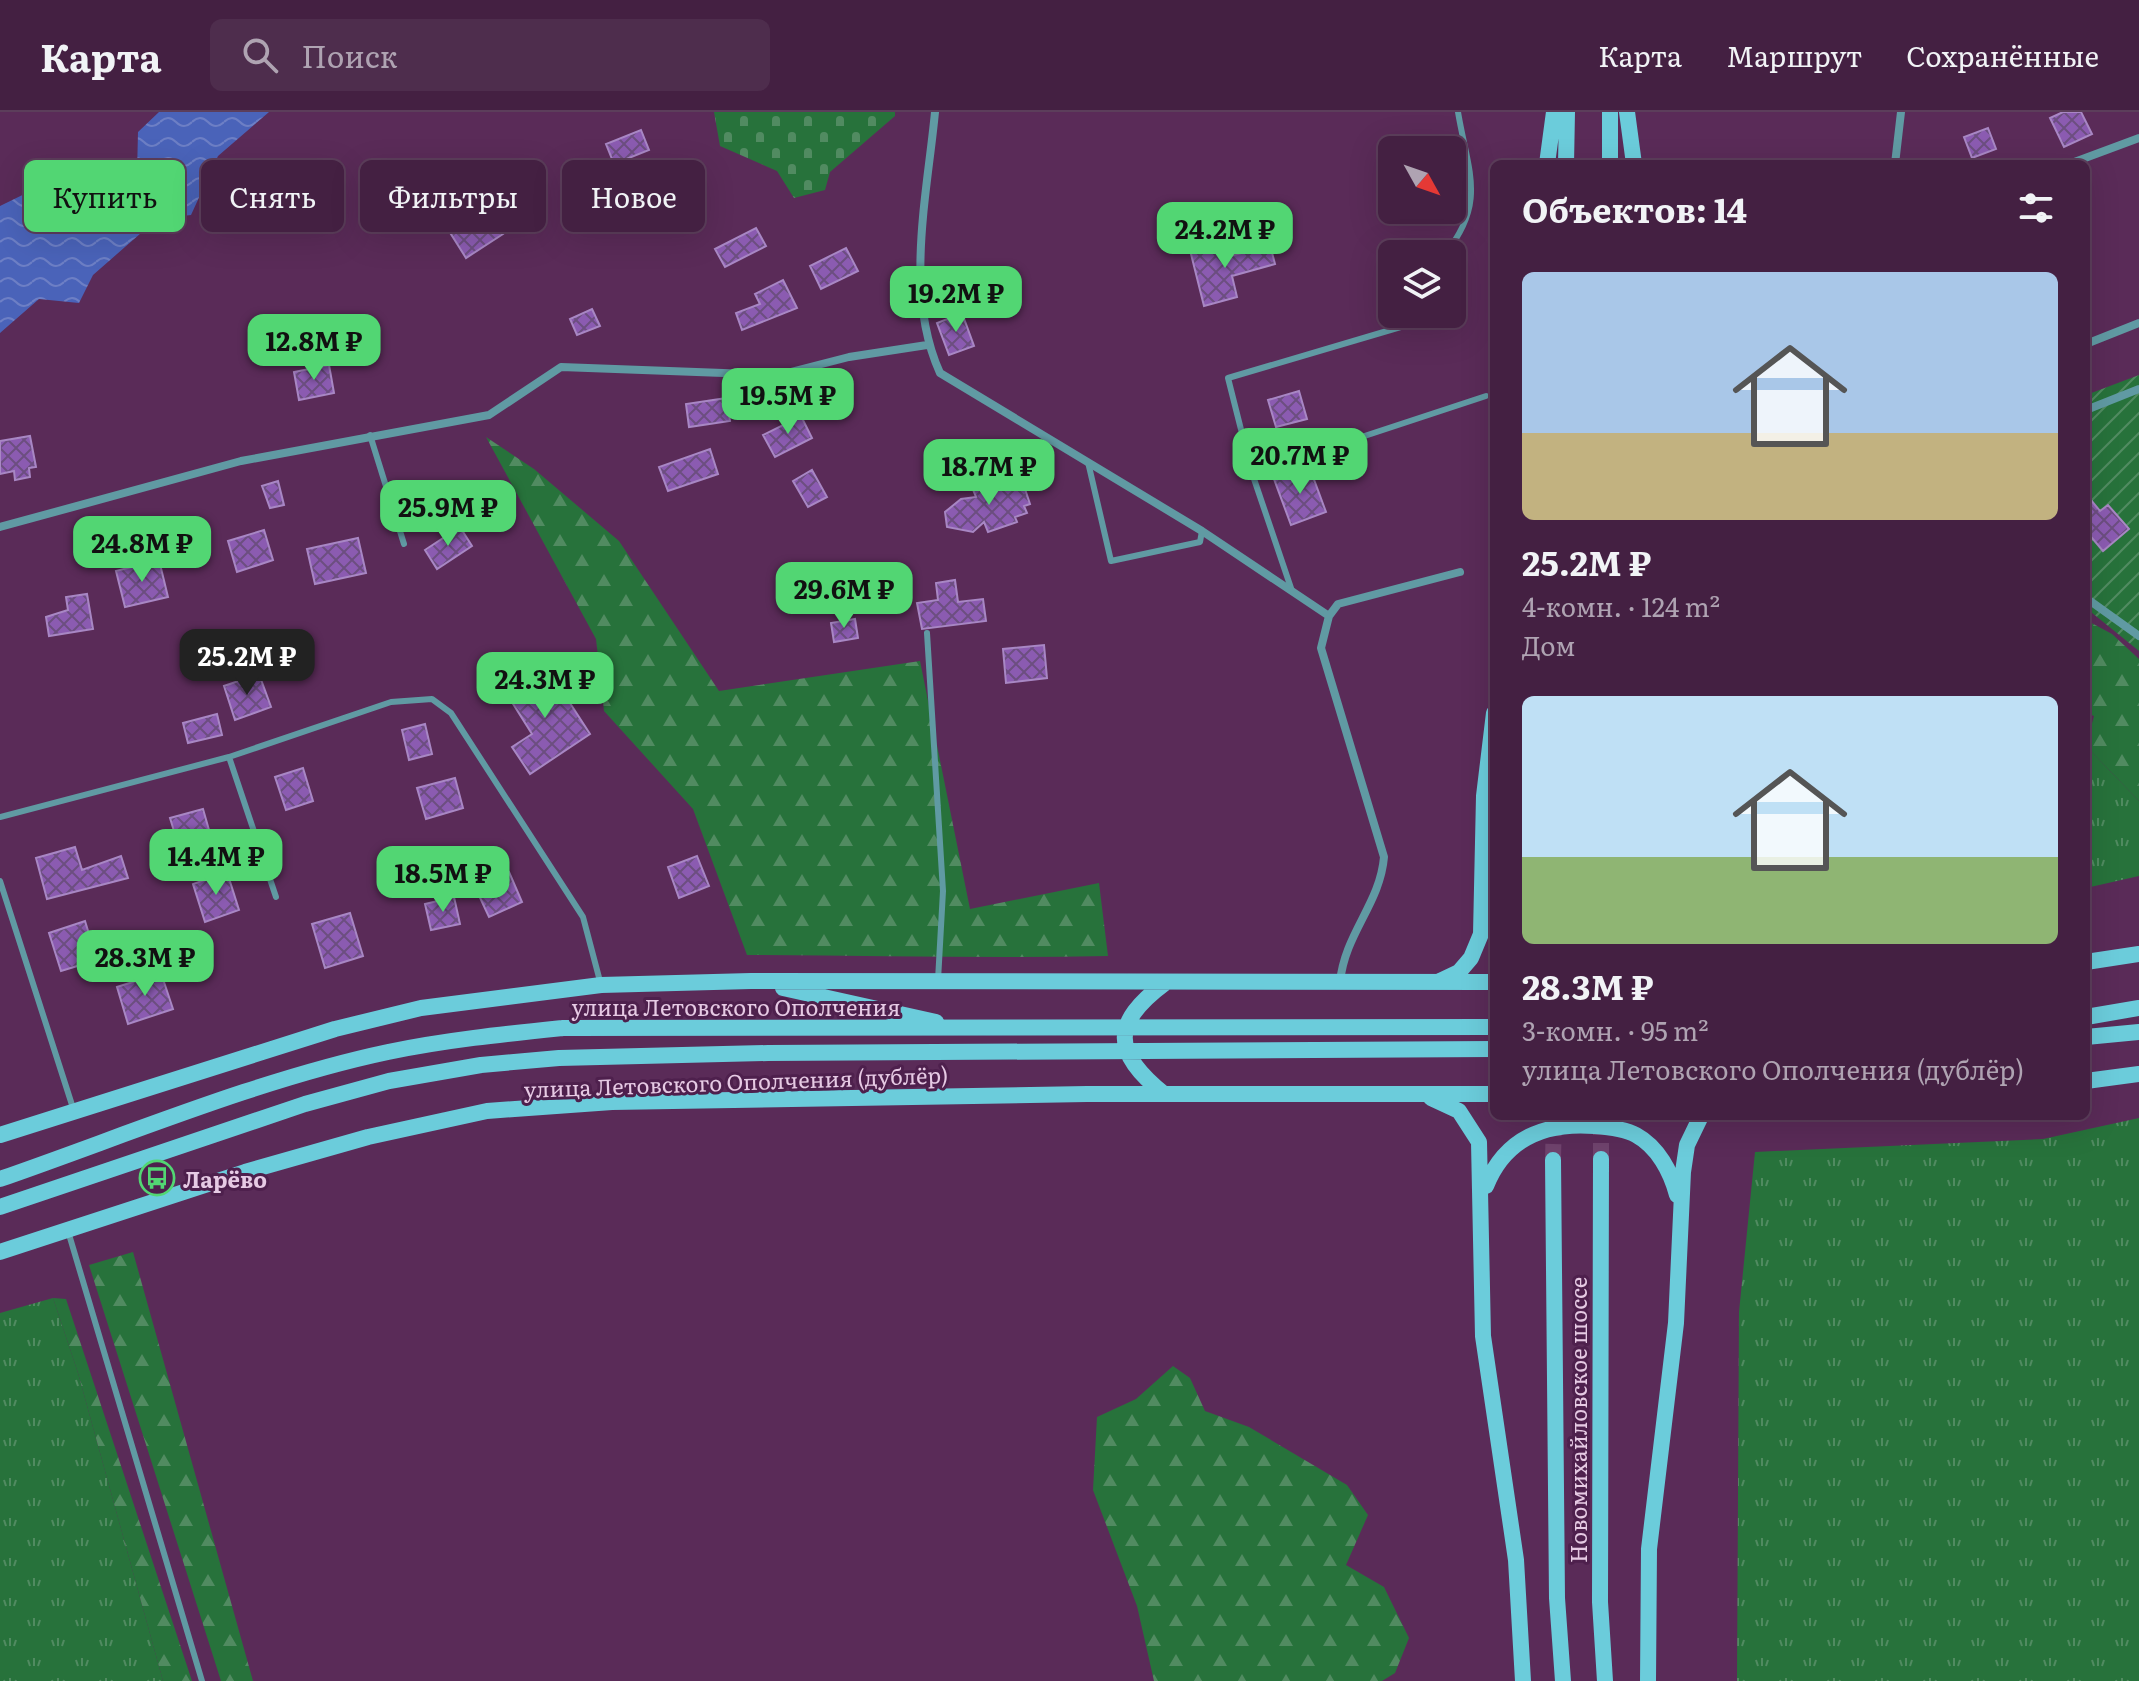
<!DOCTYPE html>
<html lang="ru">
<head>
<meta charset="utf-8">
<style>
	:root { --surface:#442042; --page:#4e2d4d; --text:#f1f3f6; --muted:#afa3b2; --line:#5c3e5b; --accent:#52d673 }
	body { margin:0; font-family:Literata,serif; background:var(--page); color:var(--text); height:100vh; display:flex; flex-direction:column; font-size:30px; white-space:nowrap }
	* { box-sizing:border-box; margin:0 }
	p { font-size:26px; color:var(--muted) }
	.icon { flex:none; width:44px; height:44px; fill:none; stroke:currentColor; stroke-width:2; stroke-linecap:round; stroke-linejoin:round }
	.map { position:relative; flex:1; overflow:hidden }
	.side { position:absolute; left:1490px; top:48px; width:600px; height:960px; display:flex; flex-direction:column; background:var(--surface); border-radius:12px; box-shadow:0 8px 32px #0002,0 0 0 2px var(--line) }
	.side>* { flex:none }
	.guide { position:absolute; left:24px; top:48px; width:760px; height:72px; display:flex; gap:16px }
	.needle { width:52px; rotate:130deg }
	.controls { position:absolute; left:1378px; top:24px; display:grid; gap:16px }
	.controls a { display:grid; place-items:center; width:88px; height:88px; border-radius:12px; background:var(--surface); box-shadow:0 8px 32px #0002,0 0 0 2px var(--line); font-size:40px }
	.price { position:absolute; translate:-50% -68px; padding:0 18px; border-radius:16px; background:var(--accent); color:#111; font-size:26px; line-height:52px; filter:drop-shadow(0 2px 4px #0008) }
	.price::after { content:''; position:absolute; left:50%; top:48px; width:24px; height:18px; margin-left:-12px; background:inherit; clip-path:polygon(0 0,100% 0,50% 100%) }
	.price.selected { background:#222; color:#fff }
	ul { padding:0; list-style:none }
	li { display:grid; align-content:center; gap:16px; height:424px; padding:0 32px }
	li span { display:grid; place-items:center; height:248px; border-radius:12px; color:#555 }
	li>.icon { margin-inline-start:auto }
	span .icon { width:144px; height:144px; fill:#fffc; stroke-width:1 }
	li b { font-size:34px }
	h2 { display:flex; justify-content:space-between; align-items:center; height:96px; padding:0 32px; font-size:34px }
	.tag { padding:0 28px; border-radius:12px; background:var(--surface); box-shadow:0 8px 32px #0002,0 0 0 2px var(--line); font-size:28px; line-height:72px }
	.tag.selected { background:var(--accent); color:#111 }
	header { display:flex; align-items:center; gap:48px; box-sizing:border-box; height:112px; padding:0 40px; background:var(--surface); border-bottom:2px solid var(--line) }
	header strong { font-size:38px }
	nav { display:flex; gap:44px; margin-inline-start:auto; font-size:28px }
	.search { width:560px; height:72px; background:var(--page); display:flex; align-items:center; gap:20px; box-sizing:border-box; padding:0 28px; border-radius:12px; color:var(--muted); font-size:30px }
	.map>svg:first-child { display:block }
	.grass { fill:url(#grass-tufts) }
	.forest { fill:url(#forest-firs) }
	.cemetery { fill:url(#cemetery-stones) }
	.garden { fill:url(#garden-furrows) }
	.water { fill:url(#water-waves) }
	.building { fill:url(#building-cross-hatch); stroke:#a887c4; stroke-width:2 }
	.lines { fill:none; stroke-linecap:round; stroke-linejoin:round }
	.secondary-tunnel { stroke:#6f436d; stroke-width:16; stroke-dasharray:16 8; stroke-linecap:butt }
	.lane { stroke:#609aa3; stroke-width:6 }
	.street { stroke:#609aa3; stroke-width:8 }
	.secondary { stroke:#6bccdb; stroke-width:16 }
	.labels { text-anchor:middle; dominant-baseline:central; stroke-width:6; stroke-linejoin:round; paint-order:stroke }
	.street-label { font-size:22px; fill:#e6cae4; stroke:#4e204d }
	.poi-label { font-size:22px; font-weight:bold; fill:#e6cae4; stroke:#4e204d; text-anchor:start }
</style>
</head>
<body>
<header>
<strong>Карта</strong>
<div class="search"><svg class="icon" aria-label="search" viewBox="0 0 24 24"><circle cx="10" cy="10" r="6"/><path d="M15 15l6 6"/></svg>Поиск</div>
<nav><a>Карта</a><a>Маршрут</a><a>Сохранённые</a></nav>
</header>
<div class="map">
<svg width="2139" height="1569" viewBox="0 0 2139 1569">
	<defs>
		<pattern id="grass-tufts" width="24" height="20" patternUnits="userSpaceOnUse" patternTransform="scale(2)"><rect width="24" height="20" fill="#27723b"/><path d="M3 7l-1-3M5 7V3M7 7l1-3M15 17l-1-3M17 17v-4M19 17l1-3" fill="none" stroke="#518b61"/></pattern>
		<pattern id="forest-firs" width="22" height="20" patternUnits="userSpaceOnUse" patternTransform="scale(2)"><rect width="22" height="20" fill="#27723b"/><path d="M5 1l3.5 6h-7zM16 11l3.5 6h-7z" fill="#518b61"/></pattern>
		<pattern id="cemetery-stones" width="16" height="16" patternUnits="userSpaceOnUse" patternTransform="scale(2)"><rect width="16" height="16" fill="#27723b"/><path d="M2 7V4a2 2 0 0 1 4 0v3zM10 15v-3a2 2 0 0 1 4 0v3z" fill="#518b61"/></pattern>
		<pattern id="garden-furrows" width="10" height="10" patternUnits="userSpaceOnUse" patternTransform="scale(2)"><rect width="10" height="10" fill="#27723b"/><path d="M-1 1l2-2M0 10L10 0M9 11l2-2" fill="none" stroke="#518b61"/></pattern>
		<pattern id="water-waves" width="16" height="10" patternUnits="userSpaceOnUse" patternTransform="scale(2)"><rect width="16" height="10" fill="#4a63b9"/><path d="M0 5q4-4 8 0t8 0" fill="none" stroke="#6d7fc5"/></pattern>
		<pattern id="building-cross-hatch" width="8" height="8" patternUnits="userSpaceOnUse" patternTransform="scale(2)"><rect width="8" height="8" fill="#8b5bb1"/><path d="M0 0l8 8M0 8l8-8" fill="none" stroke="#6c4e80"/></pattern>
	</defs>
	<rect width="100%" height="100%" fill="#5a2b58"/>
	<path class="grass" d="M2086,634l53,55v75l-53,12z
		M2139,1006v563h-402l2,-369 16,-160 288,-13z
		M53,1186l25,75 85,308h-163v-368z"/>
	<path class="forest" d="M486,325l48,32 85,72 100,150 201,-30 50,248 129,-26 9,73c-120,3 -240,-1 -361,-1l-54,-146 -89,-98 -8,-72z
		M2086,508l26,14 27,25v142l-53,-55 8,-30 -8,-3z
		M133,1140l120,429h-32l-132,-416z
		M53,1186l13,1 126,382h-29l-85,-308z
		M1173,1254l17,12 15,33 44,16 98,58 21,30 -22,50 38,22 25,51 -14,35 -13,8h-228l-17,-75 -44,-116 4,-73 39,-18z"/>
	<path class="cemetery" d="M714,0h181v4l-65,56 -5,18 -31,8 -17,-27 -57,-25z"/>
	<path class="garden" d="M2139,263v276l-53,-43v-213z"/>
	<path class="water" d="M159,0h110l-51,44 -27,59 -34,4 -64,56 -14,28 -40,-4 -39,34v-127l47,-23 90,-9 1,-42z"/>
	<path class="building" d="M2063,0h18l11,22 -28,13 -14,-29z
		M1988,16l8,21 -24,9 -8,-21z
		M641,18l8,20 -35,14 -8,-20z
		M481,88l22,34 -37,24 -22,-35z
		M756,116l10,18 -41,21 -10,-18z
		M1223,129l4,16 43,-12 5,19 -43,12 5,21 -33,9 -14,-56z
		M846,136l12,23 -37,18 -11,-23z
		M783,168l14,28 -55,22 -6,-17 24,-9 -5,-10z
		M592,197l8,17 -23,9 -7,-16z
		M962,201l12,33 -25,9 -12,-32z
		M329,253l5,28 -35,7 -5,-28z
		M1299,279l8,28 -31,8 -8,-27z
		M727,286l3,23 -41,6 -3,-23z
		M801,304l11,22 -37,19 -12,-22z
		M30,324l6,31 -7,1 1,9 -15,3 -1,-9 -14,3v-33z
		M710,337l8,25 -50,17 -9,-24z
		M1309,354l17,46 -35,13 -17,-46z
		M812,358l15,27 -19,10 -15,-26z
		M1001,365l2,6 12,-4 3,9 6,-2 6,18 -6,2 3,7 -12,4 2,5 -29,10 -4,-10 -11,10 -26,-5 -2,-15 16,-13 15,-2 -4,-10z
		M278,369l6,24 -14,3 -8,-22z
		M2086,382l14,17 8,-6 21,24 -26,22 -17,-20z
		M460,415l12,19 -35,23 -12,-19z
		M264,418l9,30 -36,12 -9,-31z
		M358,426l8,35 -51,11 -8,-35z
		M159,448l9,37 -43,10 -9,-36z
		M955,468l3,22 25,-3 3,22 -64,8 -5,-26 21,-3 -2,-17z
		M87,482l6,35 -44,7 -3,-19 22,-7 -2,-13z
		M855,507l3,19 -24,4 -3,-19z
		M1044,533l3,33 -41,5 -3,-34z
		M546,554l44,68 -60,40 -18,-27 20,-13 -27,-43z
		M259,562l12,33 -36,13 -11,-34z
		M217,602l5,21 -34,8 -5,-20z
		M425,612l7,30 -23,6 -7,-30z
		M303,656l10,33 -27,9 -11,-33z
		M455,666l8,30 -37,11 -9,-31z
		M203,697l10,35 -32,10 -11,-36z
		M75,735l7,23 39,-14 7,22 -81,21 -11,-41z
		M697,744l12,30 -30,12 -11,-31z
		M227,760l12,38 -34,12 -12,-38z
		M509,760l13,30 -33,15 -14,-30z
		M454,785l6,27 -29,6 -6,-26z
		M350,801l13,43 -38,12 -13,-44z
		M85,809l12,39 -36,11 -12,-38z
		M161,861l12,36 -45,15 -11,-37z"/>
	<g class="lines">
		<path class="secondary-tunnel" d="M1601,1047v-43
			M1553,1048l1,-44"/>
		<path class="lane" d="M1445,142c42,-52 23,-82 13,-142
			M370,323l34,109
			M1088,350l23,99 89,-19 2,-11
			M1252,361l234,-77
			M1292,479l-40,-118 -24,-95 176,-52 5,-12
			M927,521l16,258 -5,89
			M229,645l47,140
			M0,705l229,-60 162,-55 41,-3 19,14 132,204 18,68
			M0,769l73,227
			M68,1119l134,450"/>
		<path class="street" d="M935,0c-8,84 -31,182 5,261l262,158 127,85
			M1895,52l6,-52
			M2069,52l70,-26
			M2086,232l53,-21
			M2086,298l53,-21
			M0,415l241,-66 248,-46 72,-48 218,8 70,-18 78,-12
			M2086,486l53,38
			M1340,870c5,-49 40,-78 44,-125l-63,-209 8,-32 9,-12 122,-32"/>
		<path class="secondary" d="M1627,0l7,52
			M1547,52l7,-52
			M1566,52l1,-52
			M1610,52v-52
			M2086,850l53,-8
			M1440,869l19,-9 12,-14 10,-24 3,-138 10,-83
			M783,876l153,34
			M2086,905l53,-9
			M2086,925l53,-5
			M2086,969l53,-7
			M1164,982c-52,-42 -53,-71 1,-111
			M1431,986l28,13 20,31 4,194 33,224 7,121
			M0,1023l335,-106 86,-21 180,-23 150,-4 743,1
			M1601,1047l-1,443 5,79
			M1553,1048l4,438 6,83
			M0,1067c124,-43 260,-100 388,-127 58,-12 117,-18 175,-24l931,-1
			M1486,1074c19,-48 60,-64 109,-60 13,1 30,3 41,9 22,12 35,37 41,60
			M0,1095l305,-103 84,-23 92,-16 78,-7 209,-5 726,-4
			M0,1140l245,-80 123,-35 119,-26 125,-9 475,-8h407
			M1648,1569l1,-132 27,-226 7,-151 4,-27 14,-29"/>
	</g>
	<defs>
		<g id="bus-ring" transform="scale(1.8)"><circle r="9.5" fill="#4e204d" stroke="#52d673" stroke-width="1.5"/><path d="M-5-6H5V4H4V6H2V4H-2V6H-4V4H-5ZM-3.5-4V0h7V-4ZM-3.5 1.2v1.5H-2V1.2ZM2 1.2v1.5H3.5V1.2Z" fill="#52d673"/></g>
	</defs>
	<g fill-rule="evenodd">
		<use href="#bus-ring" x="157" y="1066"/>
	</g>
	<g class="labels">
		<g class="street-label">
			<text x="736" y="894">улица Летовского Ополчения</text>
			<text transform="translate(736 969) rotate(-2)">улица Летовского Ополчения (дублёр)</text>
			<text transform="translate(1577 1308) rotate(-90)">Новомихайловское шоссе</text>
		</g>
		<g class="poi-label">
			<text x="183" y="1066">Ларёво</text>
		</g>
	</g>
</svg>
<div class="controls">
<a><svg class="needle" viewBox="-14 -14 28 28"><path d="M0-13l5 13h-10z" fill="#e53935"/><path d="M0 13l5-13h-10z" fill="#afa3b2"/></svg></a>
<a><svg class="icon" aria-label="layers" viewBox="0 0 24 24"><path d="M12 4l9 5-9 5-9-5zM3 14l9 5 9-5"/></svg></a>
</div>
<b class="price" style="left:1225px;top:158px">24.2M ₽</b>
<b class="price" style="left:956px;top:222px">19.2M ₽</b>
<b class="price" style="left:314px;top:270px">12.8M ₽</b>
<b class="price" style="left:788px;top:324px">19.5M ₽</b>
<b class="price" style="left:1300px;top:384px">20.7M ₽</b>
<b class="price" style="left:989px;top:395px">18.7M ₽</b>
<b class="price" style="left:448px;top:436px">25.9M ₽</b>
<b class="price" style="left:142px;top:472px">24.8M ₽</b>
<b class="price" style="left:844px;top:518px">29.6M ₽</b>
<b class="price selected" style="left:247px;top:585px">25.2M ₽</b>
<b class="price" style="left:545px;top:608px">24.3M ₽</b>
<b class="price" style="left:216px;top:785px">14.4M ₽</b>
<b class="price" style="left:443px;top:802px">18.5M ₽</b>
<b class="price" style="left:145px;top:886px">28.3M ₽</b>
<div class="guide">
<a class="tag selected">Купить</a>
<a class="tag">Снять</a>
<a class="tag">Фильтры</a>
<a class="tag">Новое</a>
</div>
<section class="side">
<h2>Объектов: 14<svg class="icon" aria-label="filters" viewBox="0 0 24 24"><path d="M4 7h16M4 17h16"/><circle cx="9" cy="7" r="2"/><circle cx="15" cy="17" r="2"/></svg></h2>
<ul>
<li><span style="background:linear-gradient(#a9c7e8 65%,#c2b280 0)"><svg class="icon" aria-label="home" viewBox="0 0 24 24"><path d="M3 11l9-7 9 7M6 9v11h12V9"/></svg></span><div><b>25.2M ₽</b><p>4-комн. · 124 m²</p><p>Дом</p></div></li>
<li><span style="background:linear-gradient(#bfe0f5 65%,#8fb573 0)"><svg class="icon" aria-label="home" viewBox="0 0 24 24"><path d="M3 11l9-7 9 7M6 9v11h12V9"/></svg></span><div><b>28.3M ₽</b><p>3-комн. · 95 m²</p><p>улица Летовского Ополчения (дублёр)</p></div></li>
</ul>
</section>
</div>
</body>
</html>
